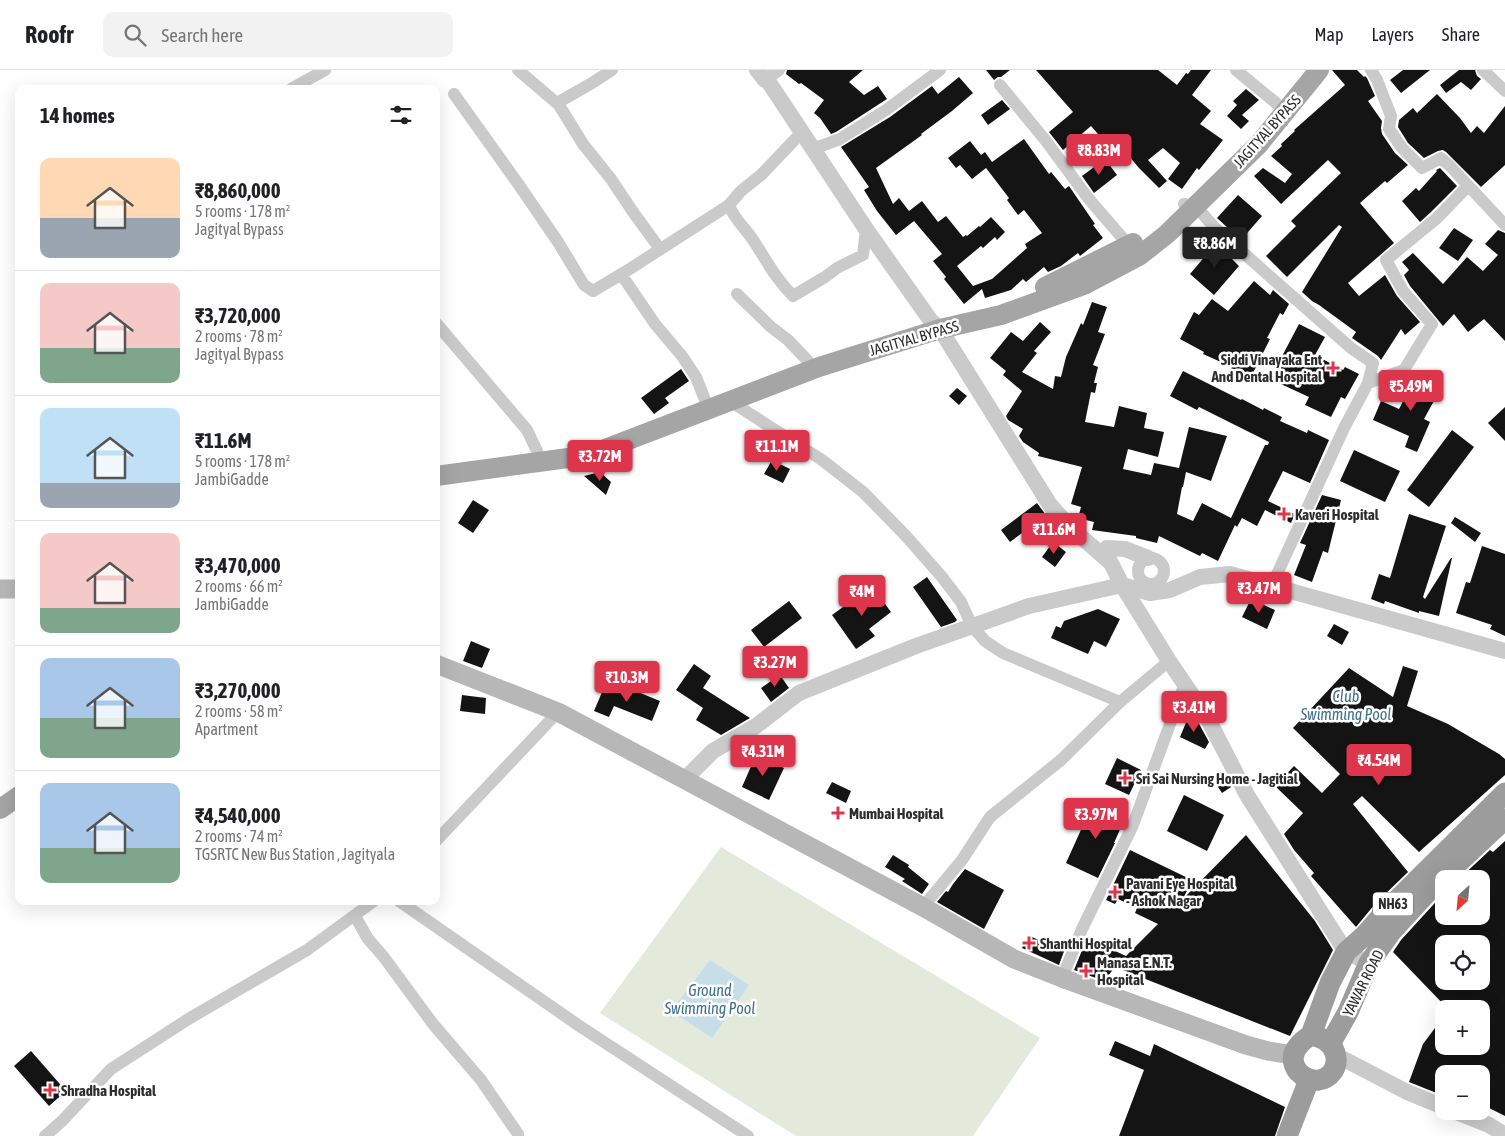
<!DOCTYPE html>
<html lang="en">
<head>
<meta charset="utf-8">
<style>
	:root { --surface:#fff; --page:#f2f2f2; --text:#202124; --muted:#757577; --line:#e0e0e0; --accent:#dd364c }
	body { margin:0; font-family:"Asap Condensed",sans-serif; background:var(--page); color:var(--text); height:100vh; display:flex; flex-direction:column; font-size:19px; white-space:nowrap }
	* { box-sizing:border-box; margin:0 }
	p { font-size:16px; color:var(--muted) }
	.icon { flex:none; width:28px; height:28px; fill:none; stroke:currentColor; stroke-width:2; stroke-linecap:round; stroke-linejoin:round }
	.map { position:relative; flex:1; overflow:hidden }
	.drawer { position:absolute; left:15px; top:15px; width:425px; height:820px; display:flex; flex-direction:column; background:var(--surface); border-radius:10px; box-shadow:0 5px 20px #0002 }
	.drawer>* { flex:none }
	.needle { width:32px; rotate:206deg }
	.buttons { position:absolute; left:1435px; top:800px; display:grid; gap:10px }
	.buttons a { display:grid; place-items:center; width:55px; height:55px; border-radius:10px; background:var(--surface); box-shadow:0 5px 20px #0002; font-size:25px }
	.price { position:absolute; translate:-50% -42px; padding:0 11px; border-radius:5px; background:var(--accent); color:#fff; font-size:16px; line-height:32px; filter:drop-shadow(0 1px 2px #0008) }
	.price::after { content:''; position:absolute; left:50%; top:30px; width:15px; height:11px; margin-left:-8px; background:inherit; clip-path:polygon(0 0,100% 0,50% 100%) }
	.price.active { background:#222; color:#fff }
	ul { padding:0; list-style:none }
	li { display:flex; align-items:center; gap:15px; height:125px; padding:0 25px }
	li+li { border-top:1px solid var(--line) }
	li span { display:grid; place-items:center; flex:none; width:140px; height:100px; border-radius:10px; color:#555 }
	li>.icon { margin-inline-start:auto }
	span .icon { width:60px; height:60px; fill:#fffc; stroke-width:1 }
	li b { font-size:21px }
	h2 { display:flex; justify-content:space-between; align-items:center; height:60px; padding:0 25px; font-size:21px }
	header { display:flex; align-items:center; gap:30px; box-sizing:border-box; height:70px; padding:0 25px; background:var(--surface); border-bottom:1px solid var(--line) }
	header strong { font-size:24px }
	nav { display:flex; gap:28px; margin-inline-start:auto; font-size:18px }
	.search { width:350px; height:45px; background:var(--page); display:flex; align-items:center; gap:12px; box-sizing:border-box; padding:0 18px; border-radius:10px; color:var(--muted); font-size:19px }
	.map>svg:first-child { display:block }
	.green { fill:#e4eadb }
	.water { fill:#c7dee9 }
	.building { fill:#141414; fill-rule:evenodd }
	.lines { fill:none; stroke-linecap:round; stroke-linejoin:round }
	.minor { stroke:#cacaca; stroke-width:12 }
	.tertiary { stroke:#cacaca; stroke-width:16 }
	.secondary { stroke:#b7b7b7; stroke-width:19 }
	.primary { stroke:#a5a5a5; stroke-width:20 }
	.trunk { stroke:#9c9c9c; stroke-width:21 }
	.poi-dot { fill:#dd364c; stroke:#fff; stroke-width:2 }
	.labels { text-anchor:middle; dominant-baseline:central; stroke-width:5; stroke-linejoin:round; paint-order:stroke }
	.shield { fill:#fff; stroke:#6c6c6c; stroke-width:1 }
	.shield-label { font-size:14px; font-weight:bold; fill:#2d2d2d }
	.street-label { font-size:15px; fill:#2d2d2d; stroke:#fff }
	.poi-label { font-size:15px; font-weight:bold; fill:#2d2d2d; stroke:#fff; text-anchor:start }
	.water-label { font-size:16px; font-style:italic; fill:#3f728b; stroke:#fff }
</style>
</head>
<body>
<header>
<strong>Roofr</strong>
<div class="search"><svg class="icon" aria-label="search" viewBox="0 0 24 24"><circle cx="10" cy="10" r="6"/><path d="M15 15l6 6"/></svg>Search here</div>
<nav><a>Map</a><a>Layers</a><a>Share</a></nav>
</header>
<div class="map">
<svg width="1505" height="1066" viewBox="0 0 1505 1066">
	<rect width="100%" height="100%" fill="#fff"/>
	<path class="green" d="M721,777l319,191 -67,98h-177l-196,-123z"/>
	<path class="water" d="M710,890l39,25 -37,53 -41,-27z"/>
	<path class="building" d="M787,0h76l-14,12 15,13 14,-9 9,13 -51,33 -5,2 -11,-16 -6,-5 10,-13 -23,-17 -2,1 -13,-10z
		M986,0h24l-9,7h-3l-4,3z
		M1036,0h122l19,15 9,-12 2,1 3,-4h20l-19,25 19,16 -11,13 23,16 -24,30 -2,-2 -15,21 -14,-10 12,-16 -17,-15 -15,12 19,21 -8,7 -20,-20 -20,-24 -7,6 -21,-24 -28,24 -14,-18 24,-20z
		M1332,0h25l7,7 1,-1 2,2 8,18 -7,5 14,20 -1,7 1,6 13,19 13,12 -21,18 -2,-2 -25,22 34,40 -46,40 11,13 26,-21 12,21 23,26 -15,13 -4,-6 -20,31 -3,-4 -26,-18 4,-6 -37,-27 -7,-4 -10,-9 40,-65 -3,-2 -52,52 -21,-21 30,-30 -5,-5 50,-48 -13,-13 -47,44 -27,-28 9,-8 22,15 7,-9 -21,-18 11,-10 -1,-2 14,-13 -1,-1 51,-45z
		M1403,0h27l-29,23 -11,-13z
		M1459,0h16l2,6 4,3 -10,11 -10,-8 -15,11 -6,-8z
		M959,7l14,16 -21,18 -31,23 1,1 -46,33 17,36 6,-6 10,13 13,-10 16,21 8,-6 17,21 3,-2 1,1 12,-10 1,1 11,-10 14,15 -8,8 -2,-3 -12,11 -2,-2 -24,20 16,20 19,-7 35,-31 -2,-4 17,-11 -18,-23 -6,5 -11,-15 2,-2 -23,-30 -14,11 -12,-14 -4,3 -8,-10 22,-17 11,14 4,-3 7,10 32,-23 25,35 2,-2 14,17 4,-3 26,38 -2,1 10,13 -23,18 -2,-3 -17,13 -13,6 -4,-5 -18,15 -3,-3 -12,11 -26,8 -3,-9 -18,15 -20,-25 2,-2 -13,-16 9,-7 -28,-33 -18,14 -19,-24 -13,-21 5,-3 -28,-40 49,-30 42,-31 6,8z
		M1246,19l13,11 -17,15 7,6 -8,8 -14,-13 10,-11 -4,-4z
		M1437,24l23,24 11,15 6,-7 7,7 21,-27v59l-24,22 -35,-35 -3,-2 -5,1 -14,7 -16,-15 -10,-16 1,-7 14,-12 4,5z
		M1002,30l8,9 -22,16 -7,-10z
		M1105,89l12,16 -23,18 -12,-17z
		M1440,98l17,18 -26,26 -11,10 -18,-21 14,-13 3,3 18,-20 -1,-1z
		M1238,125l24,21 -21,24 -24,-22z
		M1454,158l19,12 -15,21 -19,-13z
		M1498,160l7,3v108l-21,-22 -16,13 -14,-18 -11,12 -33,-40 -6,-11 5,-5 -7,-8 11,-9 30,31 24,-27 16,14 15,-16 -13,-11z
		M1218,171l12,11 -2,3 11,11 -25,29 -24,-21z
		M1254,211l16,14 3,-5 16,14 -6,11 -3,-2 -13,25 3,1 -21,42 -19,-9 2,-5 -29,-13 1,-2 -24,-13 14,-27 5,3 13,-16 16,12z
		M1092,232l15,5 -9,25 7,2 -12,31 5,2 -4,16h3l-2,10 -4,-1 -6,30 29,5 5,-21 28,7 -3,15 20,4 -6,25 -30,-8 -5,20 28,6 3,-12 25,5 10,-41 38,9 -16,45 -25,-9 -3,15h-1l-5,27 16,7 9,-18 29,15 34,-73h3l1,-3 -70,-35 -2,3 -27,-14 13,-25 58,29 1,-1 21,11 1,-2 18,9 -2,4 27,12 1,-3 21,10 -19,43 -27,-12 -15,30 27,13 -4,9 -26,-13 -8,16 -15,-8 -5,9 -2,-2 -17,36 -16,-8 -2,3 -41,-20 -2,7 -21,-5v-2l-44,-6 2,-8 -16,-4 3,-11 -10,-3 11,-37 -44,-11 1,-3 -16,-11 -4,-6 4,-7 -15,-9 -2,-4 16,-25 -19,-16 3,-4 -16,-13 21,-26 12,9 17,-19 11,10 -17,19 3,2 -15,19 31,17 2,-13 6,1 5,-20 15,-34 2,2z
		M1299,254l26,13 -10,18 28,15 2,-3 14,7 -14,25 -4,-2 -10,20 -26,-12 4,-8 -39,-18z
		M681,299l8,12 -24,17 4,5 -15,11 -13,-16z
		M1417,305l24,13 -17,31 6,3 -13,30 -12,-5 4,-11 -36,-16 8,-19 18,8z
		M957,318l10,8 -8,9 -10,-9z
		M1505,337v34l-17,-18z
		M1452,360l22,17 -45,60 -22,-17z
		M1354,380l46,21 -15,31 -45,-21z
		M772,390l18,9 -7,14 -19,-9z
		M600,402l11,10 -5,13 -22,-19z
		M1322,425l19,5 -13,53 -5,-2 -11,31 -18,-7 12,-30 -6,-2z
		M473,430l16,10 -16,23 -15,-10z
		M1037,433l9,12 -36,27 -9,-12z
		M1409,444l37,12 -23,71 2,2 26,-41h1l-13,58 -20,-5v2l-34,-12 -1,3 -13,-5 8,-25 11,4z
		M1455,447l26,16 -6,9 -24,-19z
		M1053,472l13,10 -11,15 -13,-10z
		M1482,476l23,8v82l-15,-7 2,-4 -36,-12 10,-31 4,1z
		M927,507l30,43 -2,2 -14,5 -28,-40z
		M872,516l19,26 -22,17 6,7 -19,13 -24,-34z
		M1251,529l24,11 -8,19 -25,-12z
		M789,531l13,17 -38,29 -13,-17z
		M1098,539l22,10 -14,28 -12,-6 -6,13 -37,-16 5,-12 5,2 3,-7z
		M1334,554l15,8 -7,13 -15,-9z
		M471,571l19,8 -8,19 -19,-7z
		M694,594l17,12 -8,12 47,30 -29,17 -25,-15 7,-12 -27,-18z
		M1403,596l15,5 -11,35 41,18 51,30 6,5v16l-86,77 -57,-56 -9,8 55,68 -33,32 -19,23 -45,-51 3,-3 -20,-23 -10,-16 19,-21 -28,-27 19,-20 28,27 18,-19 -47,-46 56,-60 44,29z
		M780,605l9,13 -18,14 -10,-14z
		M605,615l26,11 2,-6 27,11 -8,20 -38,-15 -5,11 -15,-6z
		M462,625l24,3 -1,16 -25,-3z
		M1190,643l3,2 5,7 11,20 -4,7 -25,-12z
		M756,685l28,13 -15,32 -27,-13z
		M1117,688l24,12 -12,25 -24,-11z
		M1223,705l8,12 -9,6 -8,-12z
		M832,712l19,9 -5,12 -20,-10z
		M1184,725l40,20 -17,36 -40,-20z
		M1094,731l32,15 -12,27h1l-17,35 -32,-15z
		M1246,765l69,86 18,29 -43,86 -175,-69 -11,14 -30,-11 13,-32 39,18 32,-32 -23,-11 2,-5 -19,-9 -3,5 -9,-4 24,-50 62,30 -9,19z
		M1505,771v275l-24,-12v-30h-37v22l-35,-14 14,-38 21,-28v30h37v-37h-33l-55,-57 8,-12 43,-47v23h37v-37h-22l31,-29 3,2zM1444,874h37v37h-37z
		M893,785l16,10 -1,2 21,17 -7,10 -20,-13 3,-2 -20,-12z
		M965,799l39,21 -20,39 -47,-27 9,-11 2,1 5,-8z
		M1028,865l21,10 2,-6 15,7 -7,19 -37,-17z
		M1115,971l35,15 4,-12 131,63 -10,29h-156l25,-66 -35,-15z
		M31,981l35,40 -17,15 -35,-40z"/>
	<g class="lines">
		<path class="minor" d="M518,0l41,35 24,39 28,35 22,33 27,37
			M1236,0l40,33
			M1371,0l6,10 14,36 -2,13 13,19 20,20 19,-10 10,9 54,58
			M1483,0l22,21
			M765,10l14,-10
			M1000,15l46,56 42,57 44,51
			M291,19l34,-19
			M454,24l65,91 39,57 26,43 9,6 32,-19 104,-67
			M557,33l35,-20 20,-13
			M802,62l-41,43 -20,16 -12,14c6,16 15,21 24,35 14,21 22,38 40,56l32,-19 12,-9 26,-13 3,-26
			M813,79l27,-10 46,-29 54,-40
			M1184,134l12,2 17,20 138,122 22,15 -5,20 -24,45 -72,157
			M621,204l34,50 27,32 14,21 9,23
			M737,224l34,33 17,13 20,21
			M436,253l91,107 10,21
			M1368,313l36,-13 28,-46 -29,-33 -17,-31 51,-42 31,-32
			M730,331l92,59 41,32 43,44 36,41 19,25 11,24 13,15 18,12 117,49
			M1138 501a13 13 0 1 1 26 0a13 13 0 1 1-26 0Z
			M436,771l122,-129
			M399,831l182,126 167,109
			M923,837l39,-47 28,-43 71,-57 59,-58 49,-41
			M355,846l13,23 15,17 50,68 48,56 37,54
			M1062,908l20,-49 51,-104 52,-142
			M45,1066l17,-15 49,-52 79,-51 117,-68 67,-49"/>
		<path class="tertiary" d="M757,0l8,10 3,1 98,148 65,92 9,8 110,176 20,22 41,36 11,22 47,76 38,56 40,78 99,157 23,11
			M1103,486l4,-8 18,1 23,9
			M685,709l28,-28 43,-25 43,-33 117,-47 113,-40 93,-21 28,8 20,-3 30,-13 30,-3 275,77
			M1336,985l71,37 37,15
			M1454,1041l35,14 16,10"/>
		<path class="secondary" d="M0,519h19
			M436,594l122,48 365,195 91,52 48,19 184,67 22,6 25,4"/>
		<path class="primary" d="M1045,217l88,-44
			M436,406l132,-18 29,-6 222,-85 121,-38 61,-14 85,-31 53,-28 28,-22 92,-90 60,-74
			M0,739l19,-13"/>
		<path class="trunk" d="M1311,965l19,-52 16,-31 19,-17 19,-22 121,-120
			M1311,965c10,2 21,7 24,18 2,6 1,13 -2,18 -17,24 -54,-4 -34,-26 3,-4 8,-7 12,-10z
			M1330,974l18,-32 21,-49 22,-31 42,-46 72,-67
			M1287,1066l22,-56"/>
	</g>
	<g class="poi-dot">
		<path d="M1330.5 290.5h5v5h5v5h-5v5h-5v-5h-5v-5h5z"/>
		<path d="M1281.5 436.5h5v5h5v5h-5v5h-5v-5h-5v-5h5z"/>
		<path d="M1122.5 700.5h5v5h5v5h-5v5h-5v-5h-5v-5h5z"/>
		<path d="M835.5 735.5h5v5h5v5h-5v5h-5v-5h-5v-5h5z"/>
		<path d="M1112.5 814.5h5v5h5v5h-5v5h-5v-5h-5v-5h5z"/>
		<path d="M1026.5 865.5h5v5h5v5h-5v5h-5v-5h-5v-5h5z"/>
		<path d="M1083.5 893.5h5v5h5v5h-5v5h-5v-5h-5v-5h5z"/>
		<path d="M47.5 1012.5h5v5h5v5h-5v5h-5v-5h-5v-5h5z"/>
	</g>
	<g class="labels">
		<rect class="shield" x="1373" y="822.5" width="40" height="23" rx="4"/>
		<g class="shield-label">
			<text x="1393" y="834">NH63</text>
		</g>
		<g class="street-label">
			<text transform="translate(1267 61) rotate(-48)">JAGITYAL BYPASS</text>
			<text transform="translate(914 268) rotate(-16)">JAGITYAL BYPASS</text>
			<text transform="translate(1363 913) rotate(-63)">YAWAR ROAD</text>
		</g>
		<g class="poi-label">
			<text x="1322" y="289" text-anchor="end">Siddi Vinayaka Ent<tspan x="1322" dy="17">And Dental Hospital</tspan></text>
			<text x="1295" y="444">Kaveri Hospital</text>
			<text x="1136" y="708">Sri Sai Nursing Home - Jagitial</text>
			<text x="849" y="743">Mumbai Hospital</text>
			<text x="1126" y="813">Pavani Eye Hospital<tspan x="1126" dy="17">- Ashok Nagar</tspan></text>
			<text x="1040" y="873">Shanthi Hospital</text>
			<text x="1097" y="892">Manasa E.N.T.<tspan x="1097" dy="17">Hospital</tspan></text>
			<text x="61" y="1020">Shradha Hospital</text>
		</g>
		<g class="water-label">
			<text x="1346" y="626">Club<tspan x="1346" dy="18">Swimming Pool</tspan></text>
			<text x="710" y="920">Ground<tspan x="710" dy="18">Swimming Pool</tspan></text>
		</g>
	</g>
</svg>
<div class="buttons">
<a><svg class="needle" viewBox="-14 -14 28 28"><path d="M0-13l5 13h-10z" fill="#e53935"/><path d="M0 13l5-13h-10z" fill="#757577"/></svg></a>
<a><svg class="icon" aria-label="locate" viewBox="0 0 24 24"><circle cx="12" cy="12" r="6"/><path d="M12 2v4M12 18v4M2 12h4M18 12h4"/></svg></a>
<a>+</a>
<a>−</a>
</div>
<b class="price" style="left:1099px;top:106px">₹8.83M</b>
<b class="price active" style="left:1215px;top:199px">₹8.86M</b>
<b class="price" style="left:1411px;top:342px">₹5.49M</b>
<b class="price" style="left:777px;top:402px">₹11.1M</b>
<b class="price" style="left:600px;top:412px">₹3.72M</b>
<b class="price" style="left:1054px;top:485px">₹11.6M</b>
<b class="price" style="left:1259px;top:544px">₹3.47M</b>
<b class="price" style="left:862px;top:547px">₹4M</b>
<b class="price" style="left:775px;top:618px">₹3.27M</b>
<b class="price" style="left:627px;top:633px">₹10.3M</b>
<b class="price" style="left:1194px;top:663px">₹3.41M</b>
<b class="price" style="left:763px;top:707px">₹4.31M</b>
<b class="price" style="left:1379px;top:716px">₹4.54M</b>
<b class="price" style="left:1096px;top:770px">₹3.97M</b>
<section class="drawer">
<h2>14 homes<svg class="icon" aria-label="filters" viewBox="0 0 24 24"><path d="M4 7h16M4 17h16"/><circle cx="9" cy="7" r="2"/><circle cx="15" cy="17" r="2"/></svg></h2>
<ul>
<li><span style="background:linear-gradient(#ffd9b3 60%,#9aa5b1 0)"><svg class="icon" aria-label="home" viewBox="0 0 24 24"><path d="M3 11l9-7 9 7M6 9v11h12V9"/></svg></span><div><b>₹8,860,000</b><p>5 rooms · 178 m²</p><p>Jagityal Bypass</p></div></li>
<li><span style="background:linear-gradient(#f6c9c9 65%,#7fa58c 0)"><svg class="icon" aria-label="home" viewBox="0 0 24 24"><path d="M3 11l9-7 9 7M6 9v11h12V9"/></svg></span><div><b>₹3,720,000</b><p>2 rooms · 78 m²</p><p>Jagityal Bypass</p></div></li>
<li><span style="background:linear-gradient(#bfe0f5 75%,#9aa5b1 0)"><svg class="icon" aria-label="home" viewBox="0 0 24 24"><path d="M3 11l9-7 9 7M6 9v11h12V9"/></svg></span><div><b>₹11.6M</b><p>5 rooms · 178 m²</p><p>JambiGadde</p></div></li>
<li><span style="background:linear-gradient(#f6c9c9 75%,#7fa58c 0)"><svg class="icon" aria-label="home" viewBox="0 0 24 24"><path d="M3 11l9-7 9 7M6 9v11h12V9"/></svg></span><div><b>₹3,470,000</b><p>2 rooms · 66 m²</p><p>JambiGadde</p></div></li>
<li><span style="background:linear-gradient(#a9c7e8 60%,#7fa58c 0)"><svg class="icon" aria-label="home" viewBox="0 0 24 24"><path d="M3 11l9-7 9 7M6 9v11h12V9"/></svg></span><div><b>₹3,270,000</b><p>2 rooms · 58 m²</p><p>Apartment</p></div></li>
<li><span style="background:linear-gradient(#a9c7e8 65%,#7fa58c 0)"><svg class="icon" aria-label="home" viewBox="0 0 24 24"><path d="M3 11l9-7 9 7M6 9v11h12V9"/></svg></span><div><b>₹4,540,000</b><p>2 rooms · 74 m²</p><p>TGSRTC New Bus Station , Jagityala</p></div></li>
</ul>
</section>
</div>
</body>
</html>
